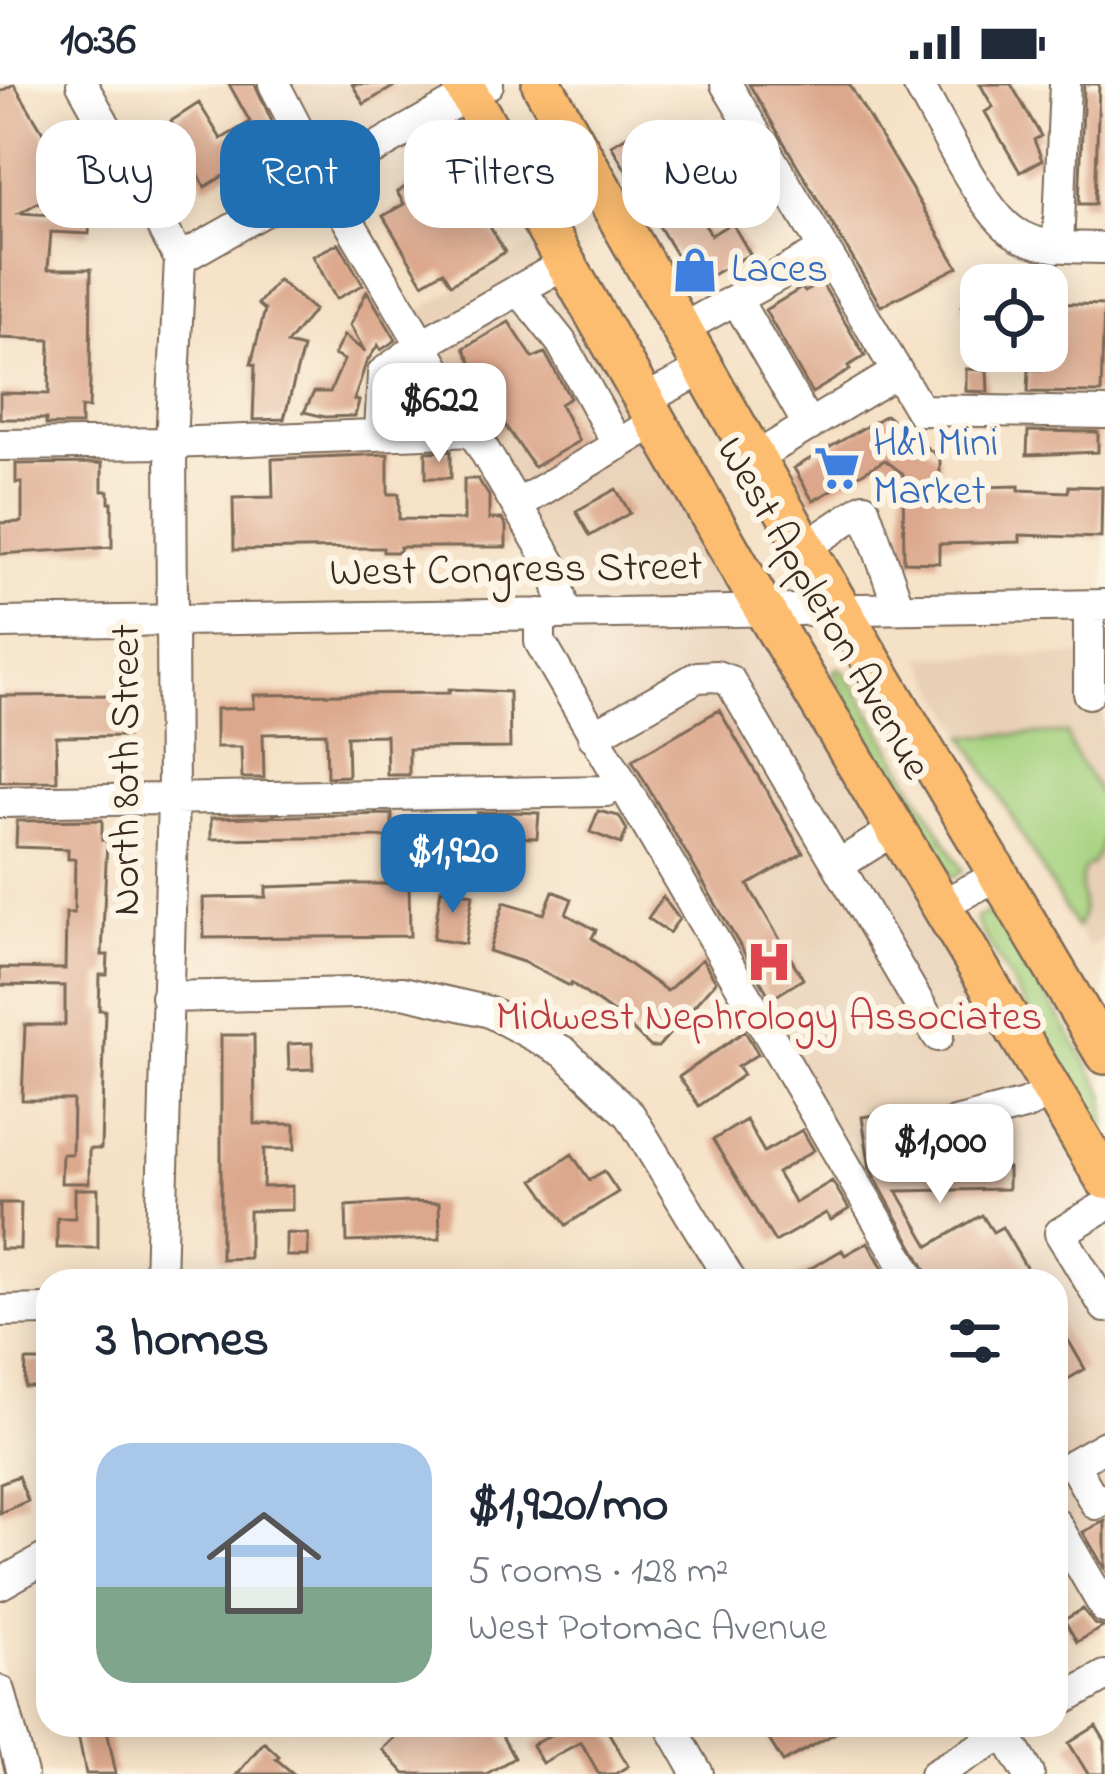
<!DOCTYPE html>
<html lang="en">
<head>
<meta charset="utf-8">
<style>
	:root { --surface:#fff; --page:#f2f2f3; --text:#1f2937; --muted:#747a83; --line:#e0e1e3; --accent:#1f6fb2 }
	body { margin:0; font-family:"Indie Flower",sans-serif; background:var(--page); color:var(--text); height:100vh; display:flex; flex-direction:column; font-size:45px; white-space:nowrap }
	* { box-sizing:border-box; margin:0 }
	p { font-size:39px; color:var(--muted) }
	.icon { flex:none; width:66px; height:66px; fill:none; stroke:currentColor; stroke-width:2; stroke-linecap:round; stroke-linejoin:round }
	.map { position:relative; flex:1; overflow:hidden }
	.drawer { position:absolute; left:36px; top:1185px; width:1032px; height:468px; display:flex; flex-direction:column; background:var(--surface); border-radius:36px; box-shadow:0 6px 30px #0003 }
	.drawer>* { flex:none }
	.banner { position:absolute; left:36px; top:36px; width:1035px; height:108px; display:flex; gap:24px }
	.buttons { position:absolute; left:960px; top:180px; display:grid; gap:24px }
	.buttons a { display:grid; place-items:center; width:108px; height:108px; border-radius:24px; background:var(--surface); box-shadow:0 6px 30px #0003; font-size:60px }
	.price { position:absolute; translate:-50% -102px; padding:0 27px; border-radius:24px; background:#fff; color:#222; font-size:39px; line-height:78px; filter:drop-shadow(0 3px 6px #0008) }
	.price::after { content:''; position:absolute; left:50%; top:72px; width:36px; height:27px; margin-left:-18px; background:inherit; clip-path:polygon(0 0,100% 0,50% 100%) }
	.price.selected { background:var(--accent); color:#fff }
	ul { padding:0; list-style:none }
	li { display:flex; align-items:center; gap:36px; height:300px; padding:0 60px }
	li+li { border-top:3px solid var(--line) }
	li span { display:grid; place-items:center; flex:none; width:336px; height:240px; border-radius:36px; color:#555 }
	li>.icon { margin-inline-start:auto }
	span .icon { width:144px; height:144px; fill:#fffc; stroke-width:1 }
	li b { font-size:51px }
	h2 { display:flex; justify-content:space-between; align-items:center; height:144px; padding:0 60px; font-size:51px }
	.pill { padding:0 42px; border-radius:36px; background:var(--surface); box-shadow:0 6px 30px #0003; font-size:42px; line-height:108px }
	.pill.selected { background:var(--accent); color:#fff }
	.status { display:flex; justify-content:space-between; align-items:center; height:84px; padding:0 60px; background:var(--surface); direction:ltr }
	.status svg { height:33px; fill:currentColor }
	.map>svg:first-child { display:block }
	.built { fill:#e8cfb5 }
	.green { fill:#a4d27f; stroke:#707e4e; stroke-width:3 }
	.building { fill:#dca78c }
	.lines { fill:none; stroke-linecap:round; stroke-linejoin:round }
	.minor-casing { stroke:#7c6a59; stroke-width:34 }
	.major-casing { stroke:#7c6a59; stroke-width:44 }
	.minor { stroke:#fff; stroke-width:30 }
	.major { stroke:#fcbd6f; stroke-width:39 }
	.labels { text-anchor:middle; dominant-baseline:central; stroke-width:12; stroke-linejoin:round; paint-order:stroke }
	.shop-label { font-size:42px; fill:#366cbe; stroke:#fcf5e5; text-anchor:start }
	.street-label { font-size:42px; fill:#3b2a1e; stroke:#fcf5e5 }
	.health-label { font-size:42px; fill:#be3a42; stroke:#fcf5e5 }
</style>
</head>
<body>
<div class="status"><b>10:36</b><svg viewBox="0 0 49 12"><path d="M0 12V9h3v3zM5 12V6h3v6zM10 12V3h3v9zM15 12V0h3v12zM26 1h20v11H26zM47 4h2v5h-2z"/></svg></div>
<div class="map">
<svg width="1105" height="1690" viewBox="0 0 1105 1690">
	<rect width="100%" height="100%" fill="#fcf5e5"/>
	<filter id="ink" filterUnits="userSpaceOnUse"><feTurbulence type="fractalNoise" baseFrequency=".00833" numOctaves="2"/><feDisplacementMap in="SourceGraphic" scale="24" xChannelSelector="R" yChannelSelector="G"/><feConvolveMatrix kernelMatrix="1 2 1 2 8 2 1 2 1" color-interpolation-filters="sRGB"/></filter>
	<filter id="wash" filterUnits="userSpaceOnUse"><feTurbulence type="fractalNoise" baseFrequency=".004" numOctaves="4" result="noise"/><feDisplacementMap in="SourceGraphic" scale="48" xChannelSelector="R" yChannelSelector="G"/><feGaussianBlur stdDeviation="2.7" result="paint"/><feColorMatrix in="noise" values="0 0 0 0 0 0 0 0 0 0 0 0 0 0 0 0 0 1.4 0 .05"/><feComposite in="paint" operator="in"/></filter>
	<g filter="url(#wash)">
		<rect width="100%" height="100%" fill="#f5e1c6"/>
		<path class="built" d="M274,0h189l-140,94z
			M550,150l555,955v421l-49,-84v-245h-142l-368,-634 19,-34 -90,-182 -95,3 3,-61 40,-29 -16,-26z
			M1105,571v283l-17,10 -167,-291z"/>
		<path class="green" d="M840,583l18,25 105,179 -12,7 -113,-194 -5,-12z
			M1067,649c5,27 27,44 36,69 2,23 2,57 -19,67 -9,21 7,40 -8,59l-111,-192z
			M995,825l110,185v48l-127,-217 -2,-7z"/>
		<g id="blocks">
			<path class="building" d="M14,0l59,98 -53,31 70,4 -1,17 -38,-2 -3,37h43l-1,113 -1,26h-8v17h-35v-6h-46v-26l49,1 1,-54 -50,-2v-246z
				M229,0h26l23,51 -38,23 3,6 -38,23 -34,-66 28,-18 22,36 29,-17z
				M352,0h46l-34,20z
				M749,0h100l109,183 -77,39z
				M980,0h31l30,52 -7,4 8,20 -22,12 -35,-60 8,-5z
				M1084,0h15l-4,120h-16z
				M646,41l65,110 21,-12 18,31 -56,31 -83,-140z
				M450,76l55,92 -54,32 -8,-13 -20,12 -40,-67 21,-12 -7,-12z
				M339,159l24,42 -27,14 -23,-43z
				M981,185v49l-20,-11z
				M278,196l36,30 -27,34 16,4 -19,71 -31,1 2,-55 -4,-1 14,-54 -7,-6z
				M821,198l44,74 -17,10 2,4 -38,23 -47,-83 37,-22 3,4z
				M367,207l29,49 -15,10 -3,-5 -12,18 -12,37 5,1 -4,15 -30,1 -21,-5 10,-20h16l14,-32 -10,-5 10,-20 21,17 -15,-27z
				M1047,219l57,2 -3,88 -73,-1 1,-23 18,1z
				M509,238l24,36 12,-5 25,45 -10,6 19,37 -45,26 -29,-42 -10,6 -18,-32 10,-6 -23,-45z
				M966,285l21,1 1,22 -22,-1z
				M416,289l23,40 -21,1 -16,-28z
				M886,331l54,43v30l79,-2v4l49,2 1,-6 33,1 -1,51 -81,-3v7l-81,2v19l-35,-1 -1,-88 -18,-14 -72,41 -19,-33z
				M1028,347l70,1v20l-71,3z
				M451,367v27h-25v-26z
				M388,370v40h11v25l65,1v-41h14l11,17v23h13l4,7v21h-106v5h-17v-4h-19l-130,2 -1,-52 40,-1 -1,-38z
				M102,379v28h7v11h3v45l-112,7v-31l22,-1v-39h-6v-19z
				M616,405l14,24 -40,23 -14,-25z
				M449,605l60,3 1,56 -101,1v26h-22l-1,-40 -39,1 1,40 -21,1 -1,-44 -63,1 1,44h-22l-1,-31h-25v-38l38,-1v-13l195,-2z
				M126,611l1,41 -71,1 1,44 -57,1v-86z
				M719,626l84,143 -55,32 55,94 -32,20 -139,-239z
				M598,727l21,5 8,14 -6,14 -31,-12z
				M513,728l26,1 -2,25 -62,-2 2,-23z
				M392,730v23l-181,2v-21z
				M102,736v20h5l-5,115h6l-1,20h-7l-1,35h6l-4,139h-12v34h-28l1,-29h10l1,-54h-51l3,-75h40v-39l-65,-1v-17l65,1 1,-56h8l1,-54h-7v-10l-52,-2 1,-26z
				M353,800h56l1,52 -206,2 -1,-40 63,-1v-10z
				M441,805l32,5 -8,50 -32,-5z
				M553,807l19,8 -6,15 30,16 -4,8 75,53 35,-32 14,22 -58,66h-7l-31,-29 -49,-35 -1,3 -47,-24 -34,-11 15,-49 40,12z
				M663,813l16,22 -10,14 -21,-15z
				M745,947l13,23 -21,13 6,8 -44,31 -20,-29z
				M221,951h33l1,89h40v25h-31l-1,38 29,-1v24l-43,1v47l-28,1z
				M312,959l1,26 -24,1 -1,-26z
				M893,1028l1,4 19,-3 9,56 86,-1v21l-111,2 32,55 53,-31 11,17 9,-5 32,54h-102l-62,-112 -8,-52z
				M746,1036l18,32 38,-22 12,20 -37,23 18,30 37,-22 17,28 -18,11 -5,-7 -51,29 -62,-102z
				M572,1070l17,26 15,-9 14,21 -52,33 -32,-45z
				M75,1105h23v59h-41v-30h18z
				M408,1118l31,1 1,36 -93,3 -1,-36z
				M0,1119h21l-1,46h-20z
				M286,1149l22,1v22h-22z
				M868,1158l22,39h-101l53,-31 3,5z
				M1056,1235l29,50 -29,17z
				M26,1277h17l-1,26h-17z
				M18,1392l10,25 -28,12v-30z
				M1105,1437v48l-22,-37z
				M1083,1525l11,15 9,3 -26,15 -13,-22z
				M76,1641h30l10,49h-30z
				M390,1641h106l18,33 -28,16h-81l-23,-25 16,-15z
				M568,1641h43l-5,3 22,38 -13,8h-16l-18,-32 -39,21 -10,-18z
				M760,1641h90l-67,37z
				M1096,1642l9,15v33h-17l-19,-31z
				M264,1658l15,14 -3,3 18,15h-57z"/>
		</g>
	</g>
	<g filter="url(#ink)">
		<use href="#blocks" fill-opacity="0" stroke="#7c6a59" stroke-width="3"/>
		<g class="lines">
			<g class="minor-casing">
				<path id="minor" d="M82,0l98,175
					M274,0l49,94 232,392 10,43
					M726,0l194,326 185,3
					M918,0c21,36 64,127 96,148 25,18 63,15 91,16
					M1058,163l7,-163
					M180,175l308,-175
					M519,205l42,53 57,103
					M736,215l73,127
					M682,245l142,-79
					M644,316l60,-31
					M380,350l3,-61 40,-29 143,-81
					M0,361l171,-2 304,-12
					M755,374l142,-86
					M517,421l140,-84
					M806,463l58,-39 35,100
					M1089,522v87
					M540,530v28l373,639
					M0,539l1105,-18
					M593,652l104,-59 19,-1 14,5 208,355
					M0,718l606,-11 14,-7
					M840,780l56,-35
					M941,821l58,-30
					M166,913l237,-5 87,20 74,40 66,63 101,166
					M955,1039l69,-18 29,-13
					M1105,1122l-45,27 45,74
					M160,1197l13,-482 -2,-356 9,-184
					M0,1227l48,-1
					M1105,1362l-32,18 23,40 9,-5
					M1056,1440l49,84
					M0,1500l48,-27
					M0,1607l22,83
					M1056,1620l49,-28
					M670,1641l28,49
					M1000,1641l29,49
					M935,1690l84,-49"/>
			</g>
			<g class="major-casing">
				<path id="major" d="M463,0l300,524 342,571
					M542,0l298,524 265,446"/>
			</g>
			<use href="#minor" class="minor"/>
			<use href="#major" class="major"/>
		</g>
	</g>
	<defs>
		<g id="shop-bare" transform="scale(3.6)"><path d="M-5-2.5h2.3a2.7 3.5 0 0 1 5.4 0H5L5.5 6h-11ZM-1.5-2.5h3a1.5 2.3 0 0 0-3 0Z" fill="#3f7fe0" stroke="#fcf5e5" stroke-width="2.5" paint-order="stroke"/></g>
		<g id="supermarket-bare" transform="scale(3.6)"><path d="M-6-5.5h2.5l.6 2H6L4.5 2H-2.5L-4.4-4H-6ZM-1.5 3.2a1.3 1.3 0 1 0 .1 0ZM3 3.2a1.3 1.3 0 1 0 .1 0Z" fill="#3f7fe0" stroke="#fcf5e5" stroke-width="2.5" paint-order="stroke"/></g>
		<g id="hospital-bare" transform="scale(3.6)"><path d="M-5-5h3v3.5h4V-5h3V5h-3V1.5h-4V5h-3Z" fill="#e0444e" stroke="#fcf5e5" stroke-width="2.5" paint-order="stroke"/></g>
	</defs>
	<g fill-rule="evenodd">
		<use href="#shop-bare" x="695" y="186"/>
		<use href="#supermarket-bare" x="837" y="384"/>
		<use href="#hospital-bare" x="769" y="878"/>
	</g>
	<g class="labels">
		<g class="shop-label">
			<text x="731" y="186">Laces</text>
			<text x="873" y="360">H&amp;I Mini<tspan x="873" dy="48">Market</tspan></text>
		</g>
		<g class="street-label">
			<text transform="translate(516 487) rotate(-1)">West Congress Street</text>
			<text transform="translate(822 525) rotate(60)">West Appleton Avenue</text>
			<text transform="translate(127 686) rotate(-90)">North 80th Street</text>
		</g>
		<g class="health-label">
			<text x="769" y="934">Midwest Nephrology Associates</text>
		</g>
	</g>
</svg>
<div class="buttons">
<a><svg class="icon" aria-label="locate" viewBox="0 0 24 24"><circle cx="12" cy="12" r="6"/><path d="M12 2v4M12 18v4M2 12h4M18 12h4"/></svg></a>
</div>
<b class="price" style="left:439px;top:381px">$622</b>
<b class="price selected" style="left:453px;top:832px">$1,920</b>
<b class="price" style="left:940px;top:1122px">$1,000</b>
<div class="banner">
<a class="pill">Buy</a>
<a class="pill selected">Rent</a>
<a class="pill">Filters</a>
<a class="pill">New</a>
</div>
<section class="drawer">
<h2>3 homes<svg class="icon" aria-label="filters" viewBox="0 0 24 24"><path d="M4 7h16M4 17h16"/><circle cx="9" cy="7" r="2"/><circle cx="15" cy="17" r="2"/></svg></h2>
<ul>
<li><span style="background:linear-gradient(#a9c7e8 60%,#7fa58c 0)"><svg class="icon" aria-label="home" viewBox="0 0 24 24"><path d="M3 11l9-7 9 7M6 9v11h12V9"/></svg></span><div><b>$1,920/mo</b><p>5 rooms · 128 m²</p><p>West Potomac Avenue</p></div></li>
</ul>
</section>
</div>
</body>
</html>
